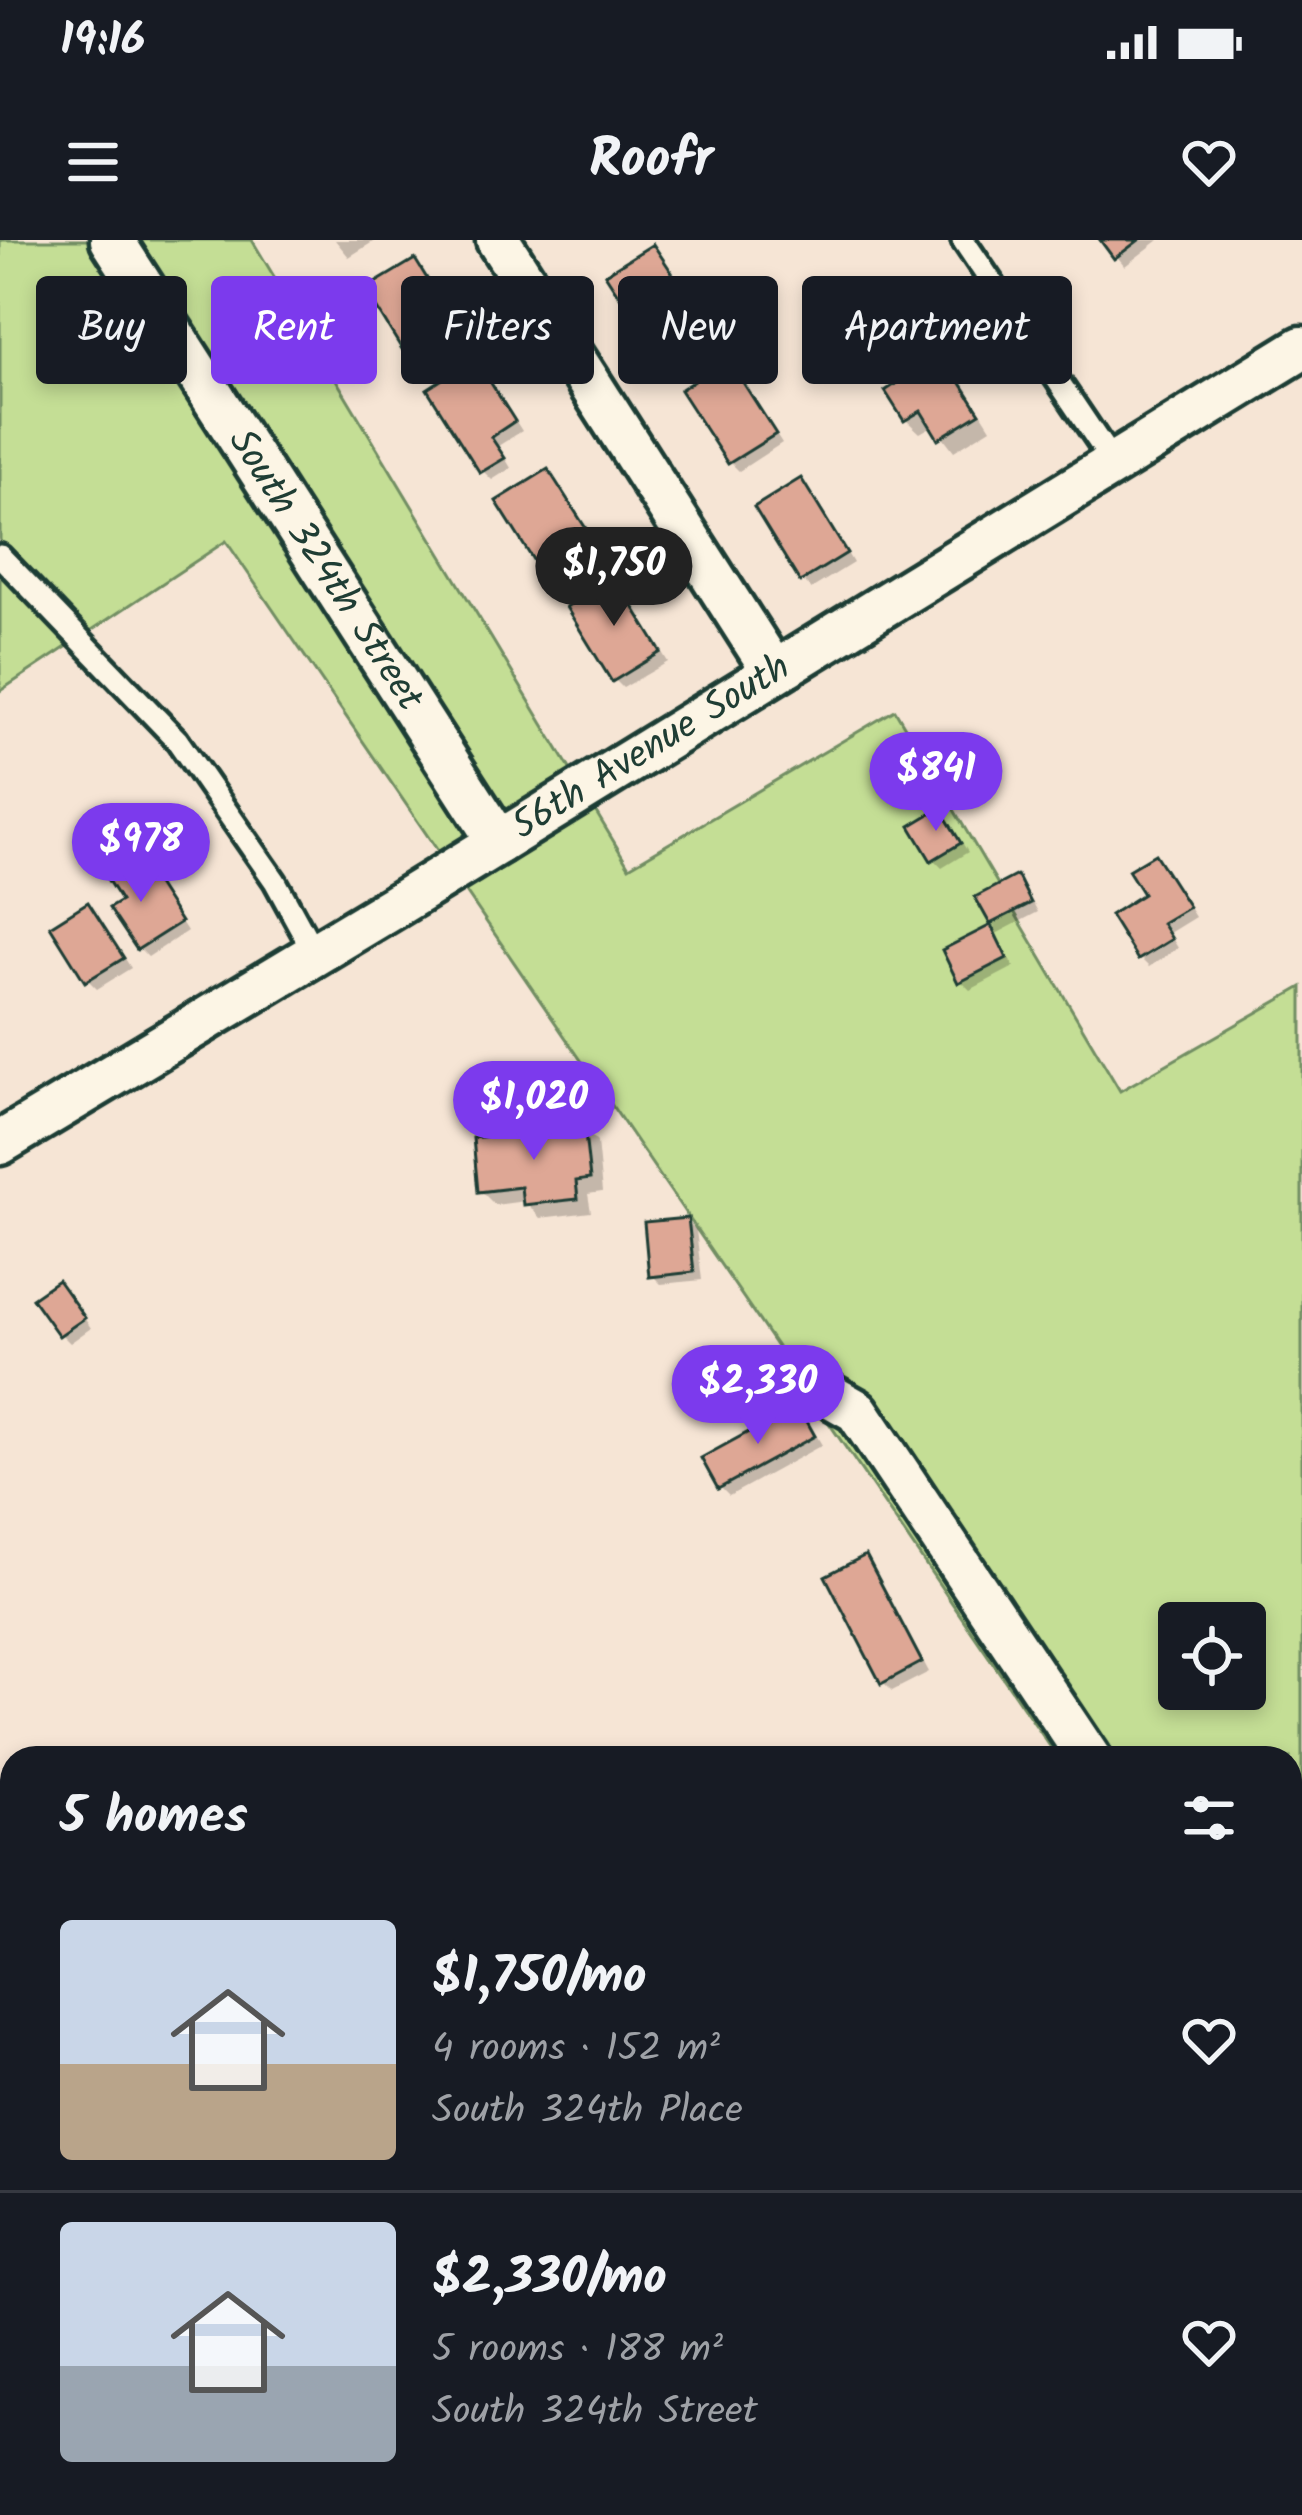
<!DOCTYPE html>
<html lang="en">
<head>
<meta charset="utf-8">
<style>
	:root { --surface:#171b24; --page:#242831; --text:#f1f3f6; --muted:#9ea1a6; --line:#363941; --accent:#7c3aed }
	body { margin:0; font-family:Kalam,sans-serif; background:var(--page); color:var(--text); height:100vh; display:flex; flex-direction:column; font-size:45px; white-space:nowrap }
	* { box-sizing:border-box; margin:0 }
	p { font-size:39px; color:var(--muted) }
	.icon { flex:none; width:66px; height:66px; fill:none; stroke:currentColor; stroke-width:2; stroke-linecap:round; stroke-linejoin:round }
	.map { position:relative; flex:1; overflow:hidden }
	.sheet { position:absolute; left:0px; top:1506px; width:1302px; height:771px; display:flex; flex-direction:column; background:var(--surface); border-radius:36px 36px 0 0; box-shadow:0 6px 18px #0003 }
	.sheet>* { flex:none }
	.banner { position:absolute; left:36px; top:36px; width:1230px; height:108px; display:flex; gap:24px }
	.fabs { position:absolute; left:1158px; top:1362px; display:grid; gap:24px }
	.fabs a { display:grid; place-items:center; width:108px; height:108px; border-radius:12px; background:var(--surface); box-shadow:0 6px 18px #0003; font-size:60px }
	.price { position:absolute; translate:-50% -102px; padding:0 27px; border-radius:42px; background:var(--accent); color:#fff; font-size:39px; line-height:78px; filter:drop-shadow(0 3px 6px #0008) }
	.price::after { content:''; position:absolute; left:50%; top:72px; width:36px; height:27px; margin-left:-18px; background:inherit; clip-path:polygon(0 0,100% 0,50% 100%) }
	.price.selected { background:#222; color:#fff }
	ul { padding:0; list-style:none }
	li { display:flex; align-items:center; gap:36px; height:300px; padding:0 60px }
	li+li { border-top:3px solid var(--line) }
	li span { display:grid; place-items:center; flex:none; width:336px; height:240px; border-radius:12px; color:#555 }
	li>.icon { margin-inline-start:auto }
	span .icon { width:144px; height:144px; fill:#fffc; stroke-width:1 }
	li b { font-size:51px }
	h2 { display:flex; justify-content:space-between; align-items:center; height:144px; padding:0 60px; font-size:51px }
	.chip { padding:0 42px; border-radius:12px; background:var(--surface); box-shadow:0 6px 18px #0003; font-size:42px; line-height:108px }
	.chip.selected { background:var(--accent); color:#fff }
	.status { display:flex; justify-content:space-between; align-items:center; height:84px; padding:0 60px; background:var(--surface); direction:ltr }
	.status svg { height:33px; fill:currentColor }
	header { display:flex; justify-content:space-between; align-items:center; height:156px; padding:0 60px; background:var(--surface); font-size:54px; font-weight:600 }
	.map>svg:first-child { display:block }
	.green { fill:#c4de95; stroke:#728e64; stroke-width:3; fill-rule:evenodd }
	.shadow { fill:#0003 }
	.building { fill:#dea795; stroke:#1f3d34; stroke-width:3 }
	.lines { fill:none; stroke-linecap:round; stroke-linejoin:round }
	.lane-casing { stroke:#1f3d34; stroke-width:30 }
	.street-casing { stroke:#1f3d34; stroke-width:51 }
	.lane { stroke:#fcf5e5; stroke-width:21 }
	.street { stroke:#fcf5e5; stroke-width:42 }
	.labels { text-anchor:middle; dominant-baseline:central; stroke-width:9; stroke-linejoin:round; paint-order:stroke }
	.street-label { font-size:39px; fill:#1f3d34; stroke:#fcf5e5 }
</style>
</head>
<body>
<div class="status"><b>19:16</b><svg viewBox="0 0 49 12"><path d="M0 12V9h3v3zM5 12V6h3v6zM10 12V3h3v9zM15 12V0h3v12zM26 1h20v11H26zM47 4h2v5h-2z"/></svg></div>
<header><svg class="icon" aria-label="menu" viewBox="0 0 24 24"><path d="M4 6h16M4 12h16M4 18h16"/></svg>Roofr<svg class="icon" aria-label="heart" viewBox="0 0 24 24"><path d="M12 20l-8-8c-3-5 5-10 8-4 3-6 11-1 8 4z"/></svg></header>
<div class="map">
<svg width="1302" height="2275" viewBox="0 0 1302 2275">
	<rect width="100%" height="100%" fill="#f6e5d5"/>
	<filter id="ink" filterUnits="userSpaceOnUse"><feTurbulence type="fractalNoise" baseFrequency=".00833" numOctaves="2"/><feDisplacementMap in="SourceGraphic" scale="24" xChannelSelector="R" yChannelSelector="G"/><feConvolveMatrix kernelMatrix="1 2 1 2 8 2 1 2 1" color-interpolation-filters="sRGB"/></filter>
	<g filter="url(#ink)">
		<path class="green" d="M0,0h252l377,627 266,-157 225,381 182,-104v1131l-12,-18v-342h-232l-832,-1217 -226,150zM1179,1383h66v66h-66z"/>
		<path class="shadow" d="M335,0h41l-27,17z
			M1103,0h56l-34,26z
			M653,8l9,8 47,72 -45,27 -9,-8z
			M414,23l9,8 42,67 -46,28 -9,-9z
			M909,66l14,13 68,109 -37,23 -20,-26 -14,8 -14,-13 -17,-28 15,-10z
			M475,122l9,9 38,60 -24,15 13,22 -19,12 -9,-9z
			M736,132l46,71 -43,28 -9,-9z
			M547,232l9,9 44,70 -47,30 -9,-9z
			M801,242l8,8 44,73 -42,26 -9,-9z
			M614,340l9,9 45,73 -45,26 -8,-8z
			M940,572l8,8 20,32 -26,16 -9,-9z
			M1154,618l9,8 32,51 -26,16 9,15 -29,19 -9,-9z
			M148,630l39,61 -39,26 -9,-9z
			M1016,639l9,9 13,24 -42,22 18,33 -44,23 -9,-9 -15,-30 49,-25 -3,-3z
			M88,665l9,9 34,54 -34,21 -9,-9z
			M583,888l14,14 5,50 -14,2 3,18 -51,6 -15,-17 -30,4 -14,-14z
			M687,981l9,9 6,50 -41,4 -9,-9z
			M67,1053l24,35 -21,15 -9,-9z
			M797,1169l9,9 16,27 -93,51 -9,-9z
			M866,1319l8,9 55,104 -37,19 -9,-9z
			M1,1956l11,12v69l-12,7z
			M1290,2011l12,20v4l-12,7z
			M949,2265h24l7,10h-24z"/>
		<path class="building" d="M1100,0h39l-25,19z
			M653,4l49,74 -49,30 -48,-74z
			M415,19l43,70 -50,30 -43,-70z
			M909,62l71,111 -42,26 -17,-28 -17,10 -19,-30 15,-10 -33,-53z
			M475,118l40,63 -24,16 14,21 -25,15 -53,-84z
			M728,119l48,75 -48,30 -48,-74z
			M548,229l46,72 -52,33 -46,-73z
			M801,238l46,75 -47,29 -46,-75z
			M615,337l46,75 -49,30 -46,-75z
			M940,568l21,35 -30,18 -21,-35z
			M1155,614l34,53 -27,16 10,16 -34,21 -28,-45 33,-21 -15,-24z
			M140,618l41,64 -44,28 -28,-42 12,-7 -14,-22z
			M1017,635l14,28 -41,21 -15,-27z
			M88,662l36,56 -39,24 -35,-56z
			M991,685l16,33 -49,25 -16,-33z
			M584,885l6,54 -14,2 2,18 -55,6 -2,-18 -43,5 -5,-54z
			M688,978l6,54 -45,5 -5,-55z
			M58,1040l27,38 -26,18 -27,-38z
			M798,1165l17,31 -97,53 -17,-31z
			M866,1315l56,107 -41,22 -56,-108z
			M1,1952l11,17v54l-12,7z
			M628,2265h100l4,10h-126z"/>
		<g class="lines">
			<g class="lane-casing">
				<path id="lane" d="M963,0l151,224
					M0,316l177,184 98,141 40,73
					M1140,2265l7,10"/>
			</g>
			<g class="street-casing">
				<g id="street">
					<path id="s1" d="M112,0l387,602"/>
					<path d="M498,0l276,432"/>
					<path id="s2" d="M0,903l395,-237 907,-558"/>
					<path d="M818,1149l39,22 232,347"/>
					<path d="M1290,1819l12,18"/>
				</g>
			</g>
			<use href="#lane" class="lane"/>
			<use href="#street" class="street"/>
		</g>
	</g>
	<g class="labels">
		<g class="street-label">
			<text stroke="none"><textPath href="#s1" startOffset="393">South 324th Street</textPath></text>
			<text stroke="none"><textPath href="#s2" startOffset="762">56th Avenue South</textPath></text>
		</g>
	</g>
</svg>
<div class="fabs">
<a><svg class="icon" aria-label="locate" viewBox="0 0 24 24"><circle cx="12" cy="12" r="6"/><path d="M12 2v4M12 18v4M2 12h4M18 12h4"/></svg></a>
</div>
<b class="price selected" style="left:614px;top:389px">$1,750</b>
<b class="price" style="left:936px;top:594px">$841</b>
<b class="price" style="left:141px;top:665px">$978</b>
<b class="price" style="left:534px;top:923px">$1,020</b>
<b class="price" style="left:758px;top:1207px">$2,330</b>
<div class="banner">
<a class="chip">Buy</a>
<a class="chip selected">Rent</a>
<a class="chip">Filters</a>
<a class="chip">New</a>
<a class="chip">Apartment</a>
</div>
<section class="sheet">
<h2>5 homes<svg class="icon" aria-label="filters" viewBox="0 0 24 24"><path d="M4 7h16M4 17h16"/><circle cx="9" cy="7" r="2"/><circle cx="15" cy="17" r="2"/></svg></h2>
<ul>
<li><span style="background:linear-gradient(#c9d6e8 60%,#b9a48a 0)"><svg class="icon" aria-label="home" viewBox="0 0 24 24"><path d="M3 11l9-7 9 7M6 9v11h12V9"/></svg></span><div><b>$1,750/mo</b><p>4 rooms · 152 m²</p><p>South 324th Place</p></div><svg class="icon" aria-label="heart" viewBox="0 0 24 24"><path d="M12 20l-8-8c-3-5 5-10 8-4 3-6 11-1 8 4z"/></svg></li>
<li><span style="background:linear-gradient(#c9d6e8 60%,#9aa5b1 0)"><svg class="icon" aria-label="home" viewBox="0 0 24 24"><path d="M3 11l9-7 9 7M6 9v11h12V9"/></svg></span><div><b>$2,330/mo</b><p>5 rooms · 188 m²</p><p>South 324th Street</p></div><svg class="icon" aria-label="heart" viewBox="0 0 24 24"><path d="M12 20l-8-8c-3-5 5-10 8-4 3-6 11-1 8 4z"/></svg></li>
</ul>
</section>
</div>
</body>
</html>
